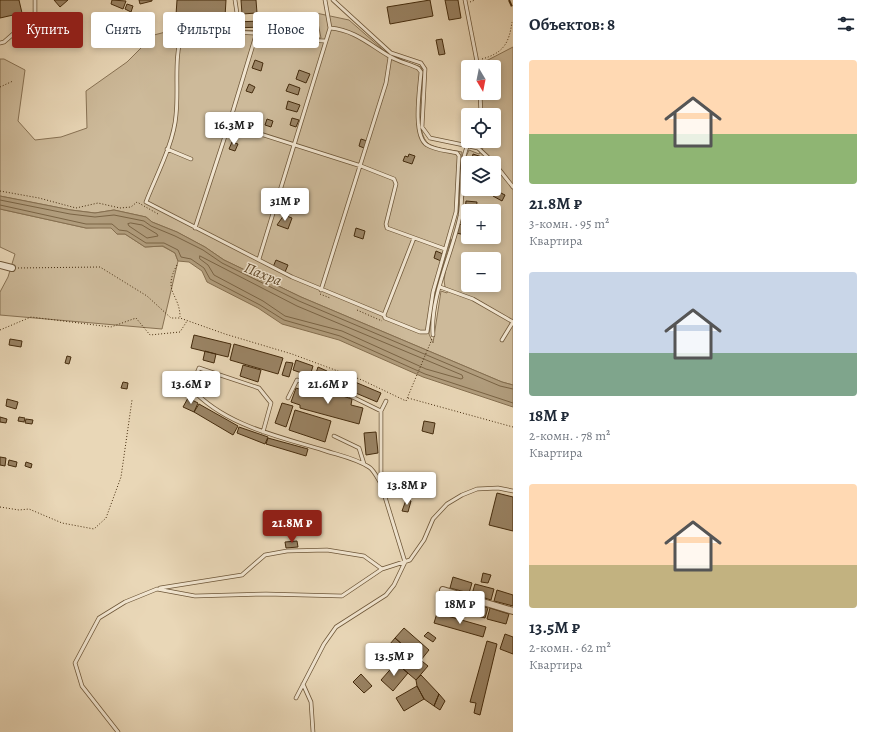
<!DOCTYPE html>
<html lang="ru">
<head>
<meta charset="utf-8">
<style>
	:root { --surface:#fff; --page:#f6f6f7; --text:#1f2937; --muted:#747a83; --accent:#8f2418 }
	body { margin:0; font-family:Alegreya,serif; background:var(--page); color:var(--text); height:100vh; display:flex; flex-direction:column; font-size:15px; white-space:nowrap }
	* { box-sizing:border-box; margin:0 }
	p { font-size:13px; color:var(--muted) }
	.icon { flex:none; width:22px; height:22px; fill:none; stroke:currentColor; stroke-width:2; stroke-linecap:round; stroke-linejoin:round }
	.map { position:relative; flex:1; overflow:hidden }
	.sheet { display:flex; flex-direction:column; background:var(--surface); width:360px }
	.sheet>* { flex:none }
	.hud { position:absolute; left:12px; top:12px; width:380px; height:36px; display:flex; gap:8px }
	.needle { width:26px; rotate:170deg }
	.buttons { position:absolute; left:461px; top:60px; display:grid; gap:8px }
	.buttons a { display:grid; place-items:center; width:40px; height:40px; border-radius:4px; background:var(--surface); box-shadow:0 2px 6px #0003; font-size:20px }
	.price { position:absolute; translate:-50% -34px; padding:0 9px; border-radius:4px; background:#fff; color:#222; font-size:13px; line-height:26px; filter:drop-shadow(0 1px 2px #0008) }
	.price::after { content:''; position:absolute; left:50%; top:24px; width:12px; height:9px; margin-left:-6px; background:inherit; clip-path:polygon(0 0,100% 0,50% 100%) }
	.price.on { background:var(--accent); color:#fff }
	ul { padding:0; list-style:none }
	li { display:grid; align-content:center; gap:8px; height:212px; padding:0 16px }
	li span { display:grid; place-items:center; height:124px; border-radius:4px; color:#555 }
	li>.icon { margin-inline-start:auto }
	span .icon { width:72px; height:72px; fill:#fffc; stroke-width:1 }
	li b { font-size:17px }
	h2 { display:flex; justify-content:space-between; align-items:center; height:48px; padding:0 16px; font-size:17px }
	.tag { padding:0 14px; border-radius:4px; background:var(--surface); box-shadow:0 2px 6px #0003; font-size:14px; line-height:36px }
	.tag.on { background:var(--accent); color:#fff }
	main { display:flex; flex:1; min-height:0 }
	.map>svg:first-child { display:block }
	.green { fill:#cdba9a; stroke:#887254; fill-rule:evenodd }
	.water { fill:#b19d7d; stroke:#856f50 }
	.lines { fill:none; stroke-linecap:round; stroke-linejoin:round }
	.shore { stroke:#7a6445; stroke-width:1 }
	.building { fill:#9a8465; stroke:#442b0d }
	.lane-casing { stroke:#6d5638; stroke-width:4.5 }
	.street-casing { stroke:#6d5638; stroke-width:8 }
	.path { stroke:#442b0d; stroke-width:1; stroke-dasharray:1 2; stroke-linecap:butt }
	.lane { stroke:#f1e5d0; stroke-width:3 }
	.street { stroke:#f1e5d0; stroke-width:6 }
	.rail { stroke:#442b0d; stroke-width:2; stroke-dasharray:7 7; stroke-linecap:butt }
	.labels { text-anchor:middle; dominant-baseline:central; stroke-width:3; stroke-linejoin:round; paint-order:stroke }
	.water-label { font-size:15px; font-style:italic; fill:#5f4829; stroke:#f1e5d0 }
</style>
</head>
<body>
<main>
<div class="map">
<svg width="513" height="732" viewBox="0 0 513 732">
	<rect width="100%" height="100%" fill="#e9d7b7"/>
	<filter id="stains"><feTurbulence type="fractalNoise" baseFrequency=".005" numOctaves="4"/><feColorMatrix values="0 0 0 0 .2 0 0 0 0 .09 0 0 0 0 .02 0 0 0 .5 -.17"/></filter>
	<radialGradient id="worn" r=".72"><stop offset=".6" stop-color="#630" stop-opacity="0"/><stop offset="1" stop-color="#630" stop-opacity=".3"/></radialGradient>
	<path class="green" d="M316,13l33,7 40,35 32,12 2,5c-1,16 -9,61 6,72 8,5 23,6 33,8l-4,61 7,-20v-34l4,-9 10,4 4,-6v-7h11v-26h-12l-1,-22h13v-26h-14v-5l8,-2 25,-13v338l-11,-3 -201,-85 -77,-37 -19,-13 -28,-15 -25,-10 -6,-5 -32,-7 -19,3 -24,-3 -71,-14v-137h4l21,11 -7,51 17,19 26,-3 26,-9 -1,-37 41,-29 27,-27 27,-7 85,3 1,6 54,1zM468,163h26v26h-26zM468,211h26v26h-26zM451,239l-7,41 1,7 4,2 -2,4 -6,-2 -8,52 -4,-9 6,-41zM468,259h26v26h-26z
		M0,209l86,19 25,-1 6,7h8l20,13 17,-1 13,7 3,8 -16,68 -162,-14v-23l8,-15 7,-23 -15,-7z"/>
	<path class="water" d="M0,196l71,14 24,3 19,-3 32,7 6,5 25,10 28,15 19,13 77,37 201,85 11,3v22l-90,-30 -84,-37 -57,-16 -24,-16 -51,-26 -5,-11 -13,-9 -11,-1 -3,-8 -12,-7 -18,1 -20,-13h-8l-6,-6h-25l-86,-19z"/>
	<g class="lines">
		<path class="shore" d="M0,200l70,14 25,3 19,-2 30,6 7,5 24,10 28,14 19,13 77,38 201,85 13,3
			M0,205l86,19h26l7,6 8,1 19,12h18l14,7 3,7 10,2 13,9 6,11 50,26 24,15 56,16 85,38 88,29
			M131,223l11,2 15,9 1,2 -11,2 -18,-12 -1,-2z
			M200,256l97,50 165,69 1,3 -2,1 -35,-10 -84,-38 -57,-15 -22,-15 -49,-26 -6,-10 -8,-6z"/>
	</g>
	<path class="building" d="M0,0h19l3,13 -22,5z
		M54,0h14l-8,7z
		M112,0l14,1 -3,8 -12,-5z
		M139,0h13v1l-12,3z
		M177,0h49l-1,17 -49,-2z
		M241,0h15l1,13 -15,1z
		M430,0l3,16 -43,8 -3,-17z
		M445,0h13l3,18 -12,2z
		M127,4l6,2 -2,6 -6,-3z
		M263,21l1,6 -31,1v-6z
		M442,39l3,15 -6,1 -3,-15z
		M255,60l8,3 -2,8 -9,-3z
		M299,70l11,4 -4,9 -10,-4z
		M249,84l6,3 -3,6 -6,-2z
		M289,84l11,4 -2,7 -12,-4z
		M288,101l12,4 -3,7 -11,-3z
		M292,118l7,2 -3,7 -6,-2z
		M267,119l6,2 -2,6 -6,-2z
		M361,139l6,2 -3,7 -5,-2z
		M232,142l6,2 -3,7 -6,-2z
		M409,154l6,2 -3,8 -9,-3 2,-5 3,1z
		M473,154l12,4 -2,5h-12z
		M495,190l10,5 -3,6 -9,-5z
		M466,201l11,1 -1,9h-11z
		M284,215l8,3 -4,11 -11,-4z
		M459,224l9,2v10l-11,-3z
		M356,228l9,3 -2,8 -9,-3z
		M436,251l7,3 -2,7 -7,-3z
		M276,260l12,5 -3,7 -12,-5z
		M194,335l37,9 -3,13 -37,-9z
		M10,339l12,2 -1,6 -12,-2z
		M234,344l49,14 -5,16 -48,-14z
		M205,351l11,3 -2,9 -11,-3z
		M67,356l4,1 -2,7 -4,-1z
		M296,360l17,6 -3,10 -17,-6z
		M286,362l7,1 -4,14 -7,-2z
		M243,365l18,5 -3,12 -18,-6z
		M318,367l9,4 -3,8 -9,-3z
		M336,374l45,19 -4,9 -45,-19z
		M123,382l5,1 -1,6 -6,-1z
		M296,388l29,9 2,-6 25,8 -1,6 12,3 -4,16 -59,-16v-3l-9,-3z
		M188,398l10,5 -4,9 -11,-5z
		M7,399l11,3 -2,7 -10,-3z
		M282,403l11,3 -7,21 -11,-4z
		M199,404l39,22 -5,9 -39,-23z
		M295,410l36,11 -6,21 -36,-12z
		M0,417l7,2 -1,4 -6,-1z
		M19,417l6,1 -1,4 -6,-1z
		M26,419l7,1 -1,4 -7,-1z
		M424,421l11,2 -2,11 -11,-3z
		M239,427l29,10 -3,7 -28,-11z
		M376,432l2,21 -12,2 -2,-22z
		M268,438l40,11 -2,7 -40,-12z
		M0,457l6,1 -1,8 -5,-1z
		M9,460l8,2 -1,5 -8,-2z
		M26,462l6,2 -1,4 -6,-2z
		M497,493l16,4v34l-24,-6z
		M406,500l5,1 -3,11 -6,-1z
		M297,541l1,6 -12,1 -1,-6z
		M483,573l8,2 -3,8 -7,-1z
		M453,577l19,6 -3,10 -19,-5z
		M475,584l19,5 -3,11 -19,-6z
		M497,590l16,5v11l-19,-5z
		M446,596l19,6 -3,10 -19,-5z
		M469,602l19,6 -3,10 -19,-5z
		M490,608l19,6 -3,10 -19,-5z
		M437,613l49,14 -3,10 -49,-14z
		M404,628l25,22 -8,10 -26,-22z
		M428,632l8,6 -3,4 -9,-6z
		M505,634l8,3v17l-13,-5z
		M395,638l12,11 -9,11 -13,-10z
		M487,641l10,3 -17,71 -6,-2 2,-10 -6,-1z
		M407,649l21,17 -12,14 -20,-17z
		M396,663l12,10 -15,18 -12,-11z
		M361,674l11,12 -8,7 -11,-11z
		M421,675l18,19 -5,12 -10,-7 -7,-13 -1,-6z
		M417,686l7,13 -20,12 -8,-13z
		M439,694l6,7 -5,9 -6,-4z"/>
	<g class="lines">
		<g class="lane-casing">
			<path id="lane" d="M235,0l3,20
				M333,0l58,53 30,10 4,6 -3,58 8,11 48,10 16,15
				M465,0l13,67
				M325,41l-62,-3 -10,-5 -70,-3c-10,28 -4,57 -7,85 -2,28 -20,61 -30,87l146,75 92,38 1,3 35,14h7l6,-40 23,-80 3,-56 -2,-3c-8,-2 -23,-3 -30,-8 -15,-9 -7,-58 -6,-73l-3,-4c-9,-4 -21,-7 -29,-12 -20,-12 -35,-26 -59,-28
				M0,43l4,-1 31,-27v-15
				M480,93l1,22
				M229,124l132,42 33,13 2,5 -10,40 1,4 58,21
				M478,148l4,-7
				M167,149l24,10
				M494,163l19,24
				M195,228l34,-104 27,-89
				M259,259l71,-231 -5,-28
				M440,287l33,12 40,23
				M321,290l65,-207 4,-26
				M384,315l30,-77
				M433,335c-3,-39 19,-80 27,-119 4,-22 -1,-50 7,-69
				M502,340l11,-18
				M288,398l9,-18 17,5 12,-1 55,27
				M263,432l8,-29 -12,-15 -60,-20 -8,20c33,37 86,48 132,62 15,5 32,8 46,17 5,3 9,12 12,17
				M334,436l25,12 5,16
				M160,588l82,-13 23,-20 22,-4 40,-1 37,6 18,13
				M303,684l8,18 2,30
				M296,698l28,-54 12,-17 50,-32 8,-10 11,-23 -24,-78v-73l5,-10
				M118,732l-36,-46 -7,-23 24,-45 26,-16 32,-13 38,7 71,-2 76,2 40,-27 28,-9 14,-20 9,-21 14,-15 15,-9 15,-6 21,-1 15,3"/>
		</g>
		<g class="street-casing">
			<path id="street" d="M0,265l12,3
				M443,590l70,21"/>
		</g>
		<path class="path" d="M470,2l5,-2
			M482,59c21,-6 27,-15 30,-37
			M0,87l13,-6
			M0,191l39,7 37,10 22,-5 22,5 11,-1 6,-5 21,12
			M177,265c-15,27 3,29 3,52
			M18,268l82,-1 47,29 24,22h9l45,16 67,20 70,26 44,21 26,-62
			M253,274l5,-10
			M320,294l10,4
			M357,310l25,11
			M0,330l31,-13 80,10 25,-9 14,17 30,-3 7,-11
			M408,398l105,29
			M0,507l19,3 10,-1 33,14 32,6 12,-11 15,-41 11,-77"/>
		<use href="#lane" class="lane"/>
		<use href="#street" class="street"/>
		<path class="rail" d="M509,0l4,9"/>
	</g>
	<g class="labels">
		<g class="water-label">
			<text transform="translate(263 274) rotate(22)">Пахра</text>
		</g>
	</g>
	<rect width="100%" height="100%" filter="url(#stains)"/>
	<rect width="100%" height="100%" fill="url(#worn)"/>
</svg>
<div class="buttons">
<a><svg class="needle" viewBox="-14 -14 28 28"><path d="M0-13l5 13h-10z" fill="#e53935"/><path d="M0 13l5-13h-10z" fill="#747a83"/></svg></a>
<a><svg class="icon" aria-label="locate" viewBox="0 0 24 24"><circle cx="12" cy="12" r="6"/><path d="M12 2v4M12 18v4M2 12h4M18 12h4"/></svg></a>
<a><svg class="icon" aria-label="layers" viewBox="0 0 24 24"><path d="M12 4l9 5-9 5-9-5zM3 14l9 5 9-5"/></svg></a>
<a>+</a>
<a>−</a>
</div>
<b class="price" style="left:234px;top:146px">16.3M ₽</b>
<b class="price" style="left:285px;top:222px">31M ₽</b>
<b class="price" style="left:191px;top:405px">13.6M ₽</b>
<b class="price" style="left:328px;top:405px">21.6M ₽</b>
<b class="price" style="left:407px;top:506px">13.8M ₽</b>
<b class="price on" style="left:292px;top:544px">21.8M ₽</b>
<b class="price" style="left:460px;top:625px">18M ₽</b>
<b class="price" style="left:394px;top:677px">13.5M ₽</b>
<div class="hud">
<a class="tag on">Купить</a>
<a class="tag">Снять</a>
<a class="tag">Фильтры</a>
<a class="tag">Новое</a>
</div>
</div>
<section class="sheet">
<h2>Объектов: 8<svg class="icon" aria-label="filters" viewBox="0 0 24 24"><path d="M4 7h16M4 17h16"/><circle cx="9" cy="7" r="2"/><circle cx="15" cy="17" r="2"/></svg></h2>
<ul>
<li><span style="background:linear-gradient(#ffd9b3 60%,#8fb573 0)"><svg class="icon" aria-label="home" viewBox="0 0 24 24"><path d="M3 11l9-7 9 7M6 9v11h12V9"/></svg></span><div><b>21.8M ₽</b><p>3-комн. · 95 m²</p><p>Квартира</p></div></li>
<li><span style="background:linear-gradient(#c9d6e8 65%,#7fa58c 0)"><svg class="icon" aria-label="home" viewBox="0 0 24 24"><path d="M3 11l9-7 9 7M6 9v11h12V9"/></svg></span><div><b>18M ₽</b><p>2-комн. · 78 m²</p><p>Квартира</p></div></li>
<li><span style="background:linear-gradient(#ffd9b3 65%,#c2b280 0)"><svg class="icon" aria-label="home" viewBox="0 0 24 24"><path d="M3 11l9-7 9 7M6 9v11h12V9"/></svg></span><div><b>13.5M ₽</b><p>2-комн. · 62 m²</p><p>Квартира</p></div></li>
</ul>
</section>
</main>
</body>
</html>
